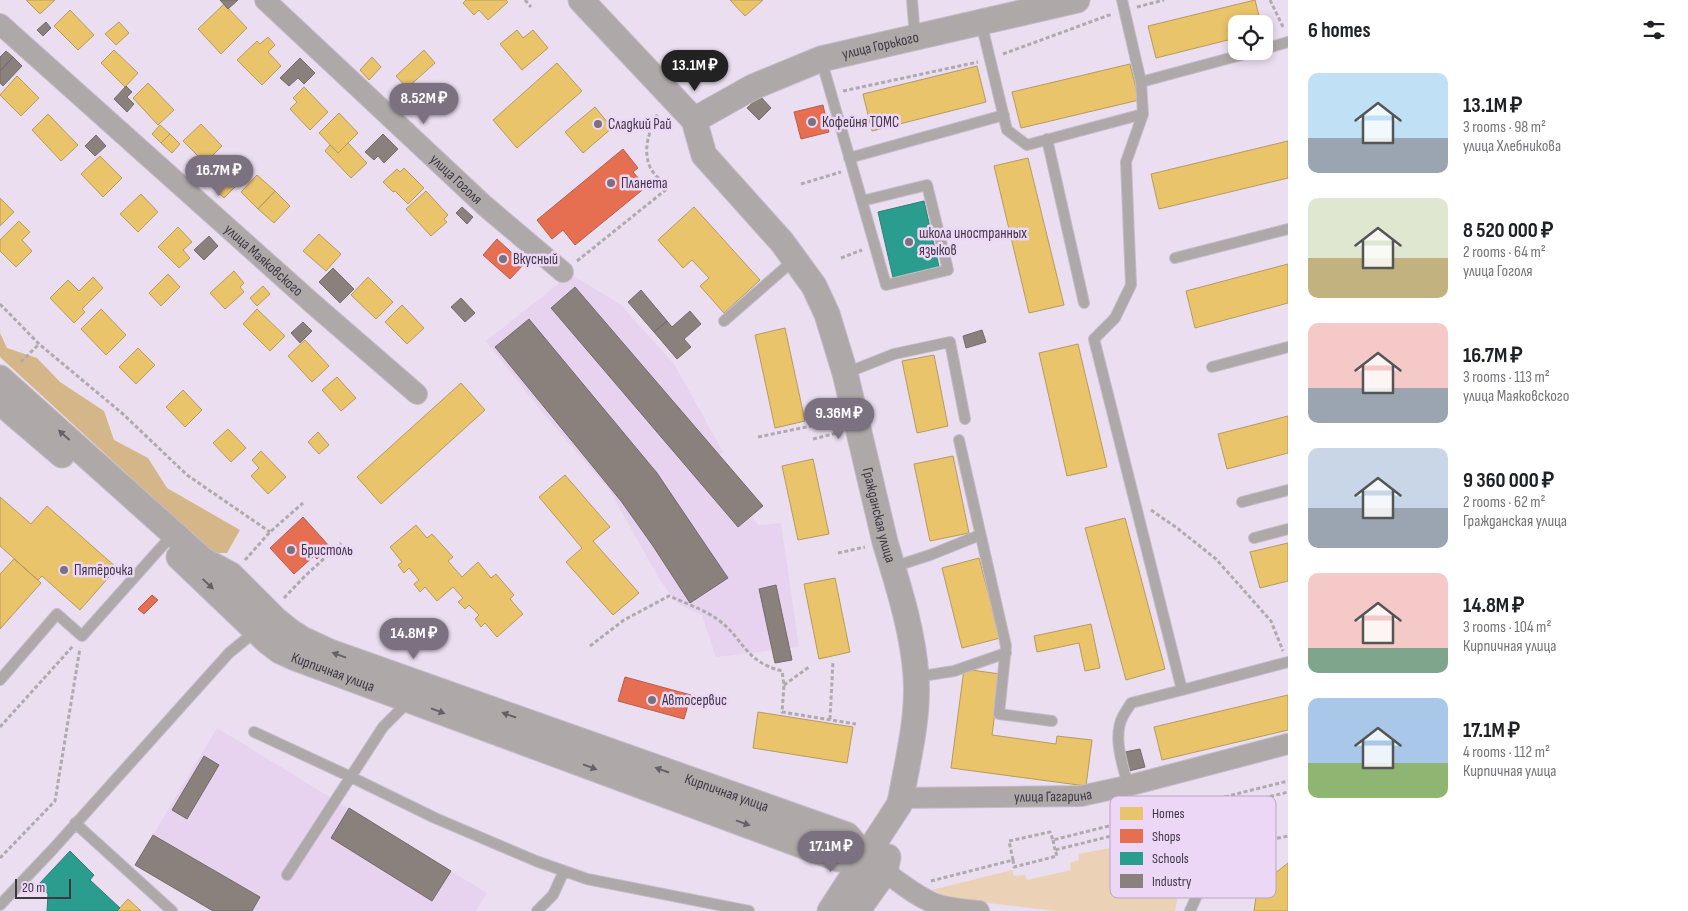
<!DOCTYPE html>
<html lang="en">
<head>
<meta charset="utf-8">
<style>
	:root { --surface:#fff; --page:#f2f2f2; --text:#202124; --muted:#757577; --accent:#7c7180 }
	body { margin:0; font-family:"Sofia Sans Condensed",sans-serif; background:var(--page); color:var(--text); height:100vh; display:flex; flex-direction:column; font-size:19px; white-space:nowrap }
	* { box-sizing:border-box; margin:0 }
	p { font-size:16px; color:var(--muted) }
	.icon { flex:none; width:28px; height:28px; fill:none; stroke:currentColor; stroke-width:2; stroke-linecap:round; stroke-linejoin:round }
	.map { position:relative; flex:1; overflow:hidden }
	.sheet { display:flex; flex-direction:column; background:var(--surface); width:400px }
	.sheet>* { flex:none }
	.buttons { position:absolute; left:1228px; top:15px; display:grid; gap:10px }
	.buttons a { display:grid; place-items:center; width:45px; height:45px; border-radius:10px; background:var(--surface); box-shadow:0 2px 8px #0003; font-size:25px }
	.scale { position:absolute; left:15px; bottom:12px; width:56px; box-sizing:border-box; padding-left:5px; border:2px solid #403744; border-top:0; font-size:14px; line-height:18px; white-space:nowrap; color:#403744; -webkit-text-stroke:4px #ecd7f7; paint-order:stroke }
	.price { position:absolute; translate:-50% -42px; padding:0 11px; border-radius:18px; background:var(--accent); color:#fff; font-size:16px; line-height:32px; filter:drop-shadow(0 1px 2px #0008) }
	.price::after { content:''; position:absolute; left:50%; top:30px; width:15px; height:11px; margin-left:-8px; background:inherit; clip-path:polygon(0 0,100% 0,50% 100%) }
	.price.on { background:#222; color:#fff }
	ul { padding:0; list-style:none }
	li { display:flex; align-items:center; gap:15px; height:125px; padding:0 20px }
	li span { display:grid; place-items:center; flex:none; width:140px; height:100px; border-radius:10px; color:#555 }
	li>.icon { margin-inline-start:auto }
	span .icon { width:60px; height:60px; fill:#fffc; stroke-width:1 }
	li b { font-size:21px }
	h2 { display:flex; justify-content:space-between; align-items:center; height:60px; padding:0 20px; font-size:21px }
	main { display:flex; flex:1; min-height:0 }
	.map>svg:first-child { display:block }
	.built { fill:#e7d3f0 }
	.green { fill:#ebd2b7 }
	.forest { fill:#d5b689 }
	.homes { fill:#e9c46a; stroke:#b69a5f }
	.shops { fill:#e76f51; stroke:#b55e4d }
	.schools { fill:#2a9d8f; stroke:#317e78 }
	.industry { fill:#8a817c; stroke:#746b6b }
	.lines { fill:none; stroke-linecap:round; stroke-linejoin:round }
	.service-casing { stroke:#c4bbc9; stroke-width:12 }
	.minor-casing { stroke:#c4bbc9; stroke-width:22 }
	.tertiary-casing { stroke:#c4bbc9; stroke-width:27 }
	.path { stroke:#aeaaad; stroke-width:3; stroke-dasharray:4 2.5; stroke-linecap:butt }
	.service { stroke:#aea9a8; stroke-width:10 }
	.minor { stroke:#aea9a8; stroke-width:20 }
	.tertiary { stroke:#aea9a8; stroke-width:25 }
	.oneway { fill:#665f67 }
	.poi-dot { fill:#7c7180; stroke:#ecd7f7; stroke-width:2 }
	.labels { text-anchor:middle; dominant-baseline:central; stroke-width:5; stroke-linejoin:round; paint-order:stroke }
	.street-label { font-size:15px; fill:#403744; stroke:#ecd7f7 }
	.poi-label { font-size:15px; fill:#403744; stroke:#ecd7f7; text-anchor:start }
	.key { fill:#ecd7f7; stroke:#b8a7c1; stroke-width:1 }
	.key-label { font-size:14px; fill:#403744 }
</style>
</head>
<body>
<main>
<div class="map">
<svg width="1288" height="911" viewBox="0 0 1288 911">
	<rect width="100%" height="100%" fill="#eadef0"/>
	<path class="built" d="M571,274l50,31 53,59 49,88 -8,7 43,66 23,-2 18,124 -83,10 -14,-42 -24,-11 -17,-22 -51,-91 -67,-78 -57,-72z
		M217,728l270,165 -11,18h-263l-78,-46z"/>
	<path class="green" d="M1219,828l-6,30 -29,6 -9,47h-118l-104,-12 -21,-9 80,-20 2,6 11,-1 2,5 44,-10 -1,-7 9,-3 -1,-6z"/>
	<path class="forest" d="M0,333l7,15 30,10 23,24 44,29 10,29 34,18 19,30 73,42 -13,23h-14l-213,-196z"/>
	<path class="homes" d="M26,0h29l-15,14z
		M466,0h40l2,2 -20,18 -9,-10 -5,5 -11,-12z
		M730,0h33l-18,16z
		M1255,0l6,24h-25v14l-80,20 -8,-32z
		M224,4l23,24 -26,26 -23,-25z
		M70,10l24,25 -16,15 -24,-24z
		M119,22l10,11 -13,12 -11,-11z
		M517,30l6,8 10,-8 15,18 -26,22 -22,-26z
		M268,37l7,8 -7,7 13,14 -19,19 -25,-25 20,-19 3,3z
		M114,50l24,23 -13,14 -24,-24z
		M424,50l11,13 -28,25 -11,-12z
		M372,57l9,10 -12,13 -9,-10z
		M557,63l25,28 -65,57 -24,-28z
		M1130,64l9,36 -118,28 -9,-36z
		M977,66l9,36 -114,29 -9,-37z
		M17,76l22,22 -18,18 -21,-21z
		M148,83l26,27 -16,15 -25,-27z
		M304,87l24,25 -18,18 -20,-21 7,-7 -4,-4z
		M595,107l17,21 -29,25 -18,-21z
		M339,113l19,20 -20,20 -19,-20z
		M48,114l30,31 -17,16 -29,-31z
		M201,124l21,22 -17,17 -22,-22z
		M160,125l10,9 -9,9 -9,-9z
		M170,134l10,10 -8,9 -11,-10z
		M1288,141v37l-129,31 -8,-35z
		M348,143l19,20 -16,15 -26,-27 5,-6 8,8z
		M100,156l22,22 -19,19 -22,-23z
		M1028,158l36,147 -35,8 -35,-147z
		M404,168l20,20 -16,16 -13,-13 -2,1 -10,-10 14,-13 3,3z
		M222,174l13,13 -11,11 -13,-12z
		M257,175l18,16 -17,18 -17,-17z
		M275,191l15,15 -16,17 -16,-14z
		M426,191l22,24 -4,4 3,3 -16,14 -25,-27z
		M141,194l17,18 -20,20 -18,-18z
		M0,198l14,14 -14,14z
		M694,207l66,73 -36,33 -24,-27 9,-8 -17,-18 -9,8 -25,-28z
		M19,221l11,11 -8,8 10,11 -16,16 -16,-16v-11z
		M178,227l14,15 -9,8 7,8 -11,10 -21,-21z
		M319,234l22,20 -15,17 -23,-20z
		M1288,264v39l-93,25 -9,-37z
		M234,271l10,12 -4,4 4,5 -19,17 -15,-16z
		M168,274l12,13 -19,19 -12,-13z
		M93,277l10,11 -21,21 3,3 -11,11 -24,-25 18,-18 11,11z
		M368,277l25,25 -17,17 -25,-24z
		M263,286l7,8 -13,12 -7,-8z
		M402,305l22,23 -17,16 -22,-22z
		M101,309l25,26 -20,20 -25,-26z
		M257,309l28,27 -15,15 -27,-27z
		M785,328l20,93 -30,7 -20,-93z
		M305,340l24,26 -17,16 -24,-26z
		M1078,344l29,123 -40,9 -28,-123z
		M138,348l17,17 -19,19 -17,-17z
		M934,355l14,71 -31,7 -15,-72z
		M337,377l19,21 -15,13 -19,-21z
		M461,383l24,27 -104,94 -24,-27z
		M183,390l19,20 -17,17 -19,-20z
		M1288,416v37l-61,16 -9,-35z
		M228,429l18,19 -15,14 -18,-19z
		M318,432l11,13 -10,9 -11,-12z
		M261,451l25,26 -18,17 -17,-18 8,-8 -7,-8z
		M953,456l16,77 -39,8 -16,-77z
		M813,459l16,75 -31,6 -16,-74z
		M565,475l45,52 -17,14 46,52 -26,22 -47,-53 16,-14 -43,-51z
		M0,497l31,27 16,-18 70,62 -37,42 -38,-34 -4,4 -38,-34z
		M1125,518l40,151 -39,11 -41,-152z
		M416,525l11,13 5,-4 21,23 -5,4 14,16 16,-15 13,16 5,-4 18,21 -4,4 13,15 -26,23 -12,-14 -4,4 -6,-8 4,-4 -10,-10 -4,4 -7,-7 5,-4 -10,-11 -16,14 -12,-14 -5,5 -6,-8 5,-4 -10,-12 -5,5 -6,-8 4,-3 -12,-15z
		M1288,543v38l-28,7 -10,-36z
		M979,558l21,80 -38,10 -20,-80z
		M14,559l27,24 -41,46v-55z
		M835,578l15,74 -31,7 -15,-75z
		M1091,624l9,44 -15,3 -6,-28 -42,9 -3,-16z
		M964,669l36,5 -8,61 64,9 1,-8 35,4 -6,46 -135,-18z
		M1288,695v35l-126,30 -8,-33z
		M758,712l95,15 -6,36 -94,-15z
		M1288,863v48h-34l2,-14 -5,-5z
		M128,899l13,12h-24z"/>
	<path class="shops" d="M823,105l6,27 -28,7 -7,-27z
		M623,149l15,19 -5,4 13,15 -71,58 -12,-15 -11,9 -15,-19z
		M497,239l27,25 -14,15 -27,-24z
		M303,517l27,30 -13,12 -3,-3 -20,18 -24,-26z
		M152,595l6,5 -14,14 -6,-5z
		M625,677l66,18 -7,24 -66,-18z"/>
	<path class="schools" d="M924,201l16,70 -46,11 -16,-70z
		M70,851l24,24 -4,5 30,28 -3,3h-70l1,-17 -9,-10z"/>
	<path class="industry" d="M220,0h18l-10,9z
		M46,22l5,6 -8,8 -6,-6z
		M6,51l7,6 -13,14v-14z
		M13,57l9,9 -19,20 -3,-3v-12z
		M300,58l15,15 -11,11 -6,-6 -9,8 -9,-8z
		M126,86l6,6 -5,5 7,7 -7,8 -13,-13z
		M760,96l11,12 -12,12 -12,-12z
		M383,134l15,15 -14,14 -6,-7 -4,4 -9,-8z
		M96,135l10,11 -11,10 -10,-10z
		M462,207l11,10 -6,7 -11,-11z
		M209,236l9,10 -14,14 -10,-10z
		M333,268l21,21 -14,14 -21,-21z
		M575,287l188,219 -25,21 -187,-219z
		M641,290l26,31 -13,11 -26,-30z
		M461,298l14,15 -10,9 -14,-15z
		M690,311l11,13 -17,15 7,8 -14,12 -23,-27 13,-11 5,6z
		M529,319l128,154 71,105 -38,25 -37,-57 -32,-45 -126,-154z
		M303,322l9,9 -12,12 -9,-10z
		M982,330l4,12 -20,6 -3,-12z
		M776,585l16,75 -17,3 -16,-74z
		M1140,749l5,18 -16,4 -4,-19z
		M204,756l15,9 -32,54 -15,-9z
		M349,808l102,63 -19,30 -101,-63z
		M153,835l107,62 -8,14h-39l-78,-46z"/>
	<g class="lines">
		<g class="service-casing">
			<path id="service" d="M912,0l3,36
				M1122,0l19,82
				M981,22l26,108 20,15 116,-31 -2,-32 115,-31
				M1264,49l24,-7
				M821,59l41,142 65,-16 21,85 -62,15 -24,-84
				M1047,139l37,164
				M849,158l155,-43
				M1175,258l113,-29
				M724,321l70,-61
				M1212,367l76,-20
				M846,373l48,-19 56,-12 15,77
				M959,440l47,206 -7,68 53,7
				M1242,502l46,-12
				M1254,538l34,-9
				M893,567l37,-12 50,-20
				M916,677l38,-6 52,-18
				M0,680l57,-66 25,22 91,-102
				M1182,690l106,-28
				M254,732l97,45 84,41 101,43 51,18 162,32
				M1128,786c-5,-21 -16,-49 -5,-70 2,-4 6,-9 8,-13l51,-13 -88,-351 21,-21 16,-33 -5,-123 17,-48
				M75,823l97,88
				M287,875l96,-148 26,-26
				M0,905l54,-57 175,-195 27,-22
				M537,911l16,-16 11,-24
				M1190,911l20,-45"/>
		</g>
		<g class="minor-casing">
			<g id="minor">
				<path id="s1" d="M265,0l220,206 78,66"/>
				<path id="s2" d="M0,24l312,279 105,91"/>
				<path id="s3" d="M901,798l180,-2 50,-11 157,-41"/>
				<path d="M885,872c16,11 32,25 51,32 13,5 29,5 43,7"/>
			</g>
		</g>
		<g class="tertiary-casing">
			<g id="tertiary">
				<path id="s4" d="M581,0l113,120 10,35 78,87 32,44 13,28 18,59 40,169c13,43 28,89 31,134 3,40 -8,83 -15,122l-2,7 -69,106"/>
				<path id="s5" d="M694,120l59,-33 68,-28 256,-59"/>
				<path id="s6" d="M0,378l203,182 28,15 45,45 15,12 11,7 28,13 517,183 18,21 20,16"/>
				<path d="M0,402l62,53"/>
				<path id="s7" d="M179,557l88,84 13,10 13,6 546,202 26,-3"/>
				<path d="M857,911l28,-39 3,-15"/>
			</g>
		</g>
		<path class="path" d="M525,0l6,7
			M1270,0l14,29
			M1137,7l27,-7
			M1003,54l109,-40
			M679,75l8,-12
			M843,91l135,-29
			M801,184l40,-12
			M841,258l21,-8
			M577,261l91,-73c-5,-6 -15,-14 -18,-21 -8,-19 0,-37 8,-54
			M0,304l39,40 84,70 64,61 83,57
			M21,362l18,-18
			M758,437l53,-11
			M813,439l24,-6
			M1151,510l26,18 39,31 55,62 12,30
			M838,553l27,-6
			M245,560l25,-28 33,-29
			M284,598l21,-22 36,-33
			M590,646l34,-26 45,-24c16,7 34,13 48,23 28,20 26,42 65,52l2,14 -2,27 74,12
			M784,685l25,-18
			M830,719l3,-58
			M0,727l73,-81
			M1139,801l2,17
			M1053,840l2,10
			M1215,855l21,-49
			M0,858l55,-57 25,-153
			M1013,860l-4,-19 41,-9 3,8 235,-59
			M1222,868l5,1 36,-28 25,-5
			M931,881l82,-21 1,7 43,-11 -2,-6 233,-58"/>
		<use href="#service" class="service"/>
		<use href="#minor" class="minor"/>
		<use href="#tertiary" class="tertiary"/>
	</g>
	<defs><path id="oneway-solid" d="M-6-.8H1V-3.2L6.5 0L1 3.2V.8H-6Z" transform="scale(1.25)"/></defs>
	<g class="oneway">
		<use href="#oneway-solid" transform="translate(64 435) rotate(-138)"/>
		<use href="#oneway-solid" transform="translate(208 584) rotate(43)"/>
		<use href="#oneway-solid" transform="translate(339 655) rotate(-160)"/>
		<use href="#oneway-solid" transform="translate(438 711) rotate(20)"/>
		<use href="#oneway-solid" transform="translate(509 715) rotate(-161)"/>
		<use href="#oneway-solid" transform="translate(590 767) rotate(20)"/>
		<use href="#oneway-solid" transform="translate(662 770) rotate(-161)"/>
		<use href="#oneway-solid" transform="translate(743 823) rotate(20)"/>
	</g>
	<g class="poi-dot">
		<circle cx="812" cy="122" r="5"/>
		<circle cx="598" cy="124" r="5"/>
		<circle cx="611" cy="183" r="5"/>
		<circle cx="909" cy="242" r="5"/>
		<circle cx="503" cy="259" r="5"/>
		<circle cx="291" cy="550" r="5"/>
		<circle cx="64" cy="570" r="5"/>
		<circle cx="652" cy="700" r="5"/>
	</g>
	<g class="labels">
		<g class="street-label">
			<text stroke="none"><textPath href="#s5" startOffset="202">улица Горького</textPath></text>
			<text stroke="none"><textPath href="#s1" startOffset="262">улица Гоголя</textPath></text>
			<text stroke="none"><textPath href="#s2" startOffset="354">улица Маяковского</textPath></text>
			<text stroke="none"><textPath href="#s4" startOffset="611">Гражданская улица</textPath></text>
			<text stroke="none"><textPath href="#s7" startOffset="195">Кирпичная улица</textPath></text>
			<text stroke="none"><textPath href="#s6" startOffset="852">Кирпичная улица</textPath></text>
			<text stroke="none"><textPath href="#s3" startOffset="152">улица Гагарина</textPath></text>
		</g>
		<g class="poi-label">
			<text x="822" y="122">Кофейня ТОМС</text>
			<text x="608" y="124">Сладкий Рай</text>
			<text x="621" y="183">Планета</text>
			<text x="919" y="233">школа иностранных<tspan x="919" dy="17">языков</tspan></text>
			<text x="513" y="259">Вкусный</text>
			<text x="301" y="550">Бристоль</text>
			<text x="74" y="570">Пятёрочка</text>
			<text x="662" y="700">Автосервис</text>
		</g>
	</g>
	<rect x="1110" y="796" width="166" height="102" rx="8" class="key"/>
	<rect x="1120" y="807" width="23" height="13" fill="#e9c46a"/>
	<rect x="1120" y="829" width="23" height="14" fill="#e76f51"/>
	<rect x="1120" y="852" width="23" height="13" fill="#2a9d8f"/>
	<rect x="1120" y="874" width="23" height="14" fill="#8a817c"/>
	<g class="key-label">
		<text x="1152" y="818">Homes</text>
		<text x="1152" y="841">Shops</text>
		<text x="1152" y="863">Schools</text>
		<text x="1152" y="886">Industry</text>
	</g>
</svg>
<div class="buttons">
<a><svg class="icon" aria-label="locate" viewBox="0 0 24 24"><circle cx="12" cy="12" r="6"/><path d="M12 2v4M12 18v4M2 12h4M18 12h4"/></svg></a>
</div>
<div class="scale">20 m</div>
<b class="price on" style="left:695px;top:92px">13.1M ₽</b>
<b class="price" style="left:424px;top:125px">8.52M ₽</b>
<b class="price" style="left:219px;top:197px">16.7M ₽</b>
<b class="price" style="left:839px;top:440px">9.36M ₽</b>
<b class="price" style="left:414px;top:660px">14.8M ₽</b>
<b class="price" style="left:831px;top:873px">17.1M ₽</b>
</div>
<section class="sheet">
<h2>6 homes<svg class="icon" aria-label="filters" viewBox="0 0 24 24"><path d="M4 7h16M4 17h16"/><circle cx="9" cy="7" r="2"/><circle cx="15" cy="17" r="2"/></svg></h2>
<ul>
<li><span style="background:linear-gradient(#bfe0f5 65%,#9aa5b1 0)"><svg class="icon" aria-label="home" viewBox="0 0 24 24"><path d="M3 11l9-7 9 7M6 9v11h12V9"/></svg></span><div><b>13.1M ₽</b><p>3 rooms · 98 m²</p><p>улица Хлебникова</p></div></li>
<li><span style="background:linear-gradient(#dfe7d0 60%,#c2b280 0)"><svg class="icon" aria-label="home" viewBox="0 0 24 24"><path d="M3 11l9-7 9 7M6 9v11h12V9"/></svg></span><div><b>8 520 000 ₽</b><p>2 rooms · 64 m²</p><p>улица Гоголя</p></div></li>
<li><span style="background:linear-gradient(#f6c9c9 65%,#9aa5b1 0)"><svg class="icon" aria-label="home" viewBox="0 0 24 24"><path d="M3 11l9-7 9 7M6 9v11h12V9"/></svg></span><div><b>16.7M ₽</b><p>3 rooms · 113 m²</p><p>улица Маяковского</p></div></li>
<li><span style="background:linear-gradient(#c9d6e8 60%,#9aa5b1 0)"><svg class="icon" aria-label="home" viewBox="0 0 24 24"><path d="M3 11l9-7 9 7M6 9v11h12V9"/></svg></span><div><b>9 360 000 ₽</b><p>2 rooms · 62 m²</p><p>Гражданская улица</p></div></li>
<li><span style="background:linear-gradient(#f6c9c9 75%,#7fa58c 0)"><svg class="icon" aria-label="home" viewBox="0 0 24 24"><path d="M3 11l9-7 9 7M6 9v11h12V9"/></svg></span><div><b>14.8M ₽</b><p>3 rooms · 104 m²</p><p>Кирпичная улица</p></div></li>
<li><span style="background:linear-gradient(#a9c7e8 65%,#8fb573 0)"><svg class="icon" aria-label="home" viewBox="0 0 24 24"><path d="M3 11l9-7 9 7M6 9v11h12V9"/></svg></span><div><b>17.1M ₽</b><p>4 rooms · 112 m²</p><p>Кирпичная улица</p></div></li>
</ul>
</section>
</main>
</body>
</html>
